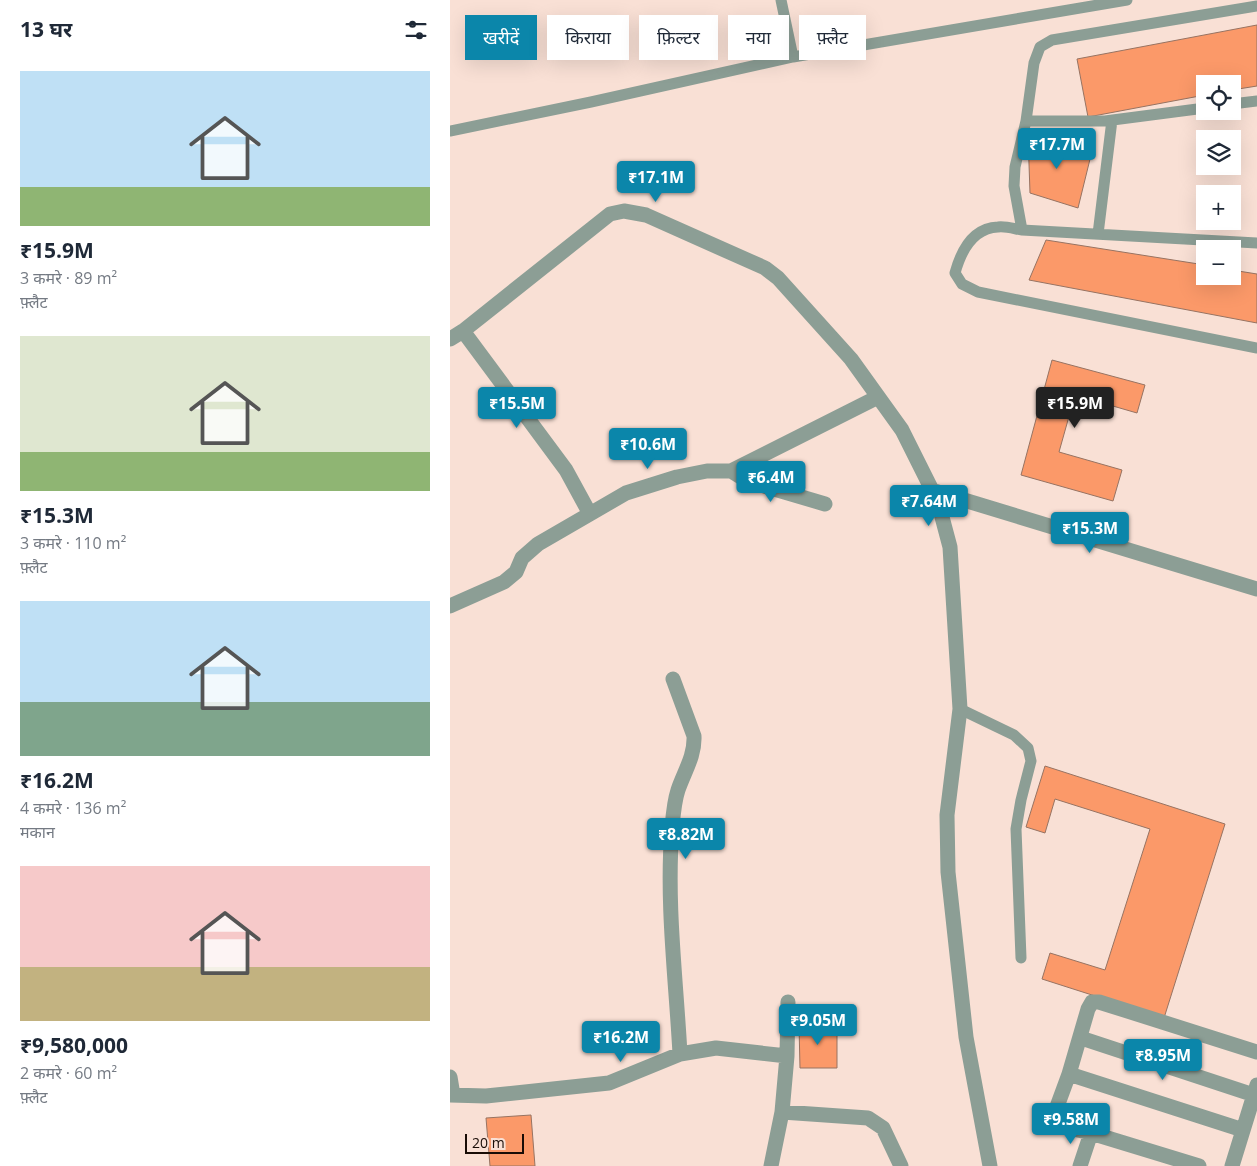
<!DOCTYPE html>
<html lang="hi">
<head>
<meta charset="utf-8">
<style>
	:root { --surface:#fff; --page:#f2f2f3; --text:#1f2937; --muted:#747a83; --accent:#0b86aa }
	body { margin:0; font-family:"Open Sans","Noto Sans Devanagari",sans-serif; background:var(--page); color:var(--text); height:100vh; display:flex; flex-direction:column; font-size:19px; white-space:nowrap }
	* { box-sizing:border-box; margin:0 }
	p { font-size:16px; color:var(--muted) }
	.icon { flex:none; width:28px; height:28px; fill:none; stroke:currentColor; stroke-width:2; stroke-linecap:round; stroke-linejoin:round }
	.map { position:relative; flex:1; overflow:hidden }
	.panel { display:flex; flex-direction:column; background:var(--surface); width:450px }
	.panel>* { flex:none }
	.hud { position:absolute; left:15px; top:15px; width:475px; height:45px; display:flex; gap:10px }
	.tools { position:absolute; left:746px; top:75px; display:grid; gap:10px }
	.tools a { display:grid; place-items:center; width:45px; height:45px; border-radius:0px; background:var(--surface); box-shadow:0 5px 20px #0002; font-size:25px }
	.scale { position:absolute; left:15px; bottom:12px; width:59px; box-sizing:border-box; padding-left:5px; border:2px solid #190c06; border-top:0; font-size:14px; line-height:18px; white-space:nowrap; color:#190c06; -webkit-text-stroke:4px #f9e0d5; paint-order:stroke }
	.price { position:absolute; translate:-50% -42px; padding:0 11px; border-radius:5px; background:var(--accent); color:#fff; font-size:16px; line-height:32px; filter:drop-shadow(0 1px 2px #0008) }
	.price::after { content:''; position:absolute; left:50%; top:30px; width:15px; height:11px; margin-left:-8px; background:inherit; clip-path:polygon(0 0,100% 0,50% 100%) }
	.price.current { background:#222; color:#fff }
	ul { padding:0; list-style:none }
	li { display:grid; align-content:center; gap:10px; height:265px; padding:0 20px }
	li span { display:grid; place-items:center; height:155px; border-radius:0px; color:#555 }
	li>.icon { margin-inline-start:auto }
	span .icon { width:90px; height:90px; fill:#fffc; stroke-width:1 }
	li b { font-size:21px }
	h2 { display:flex; justify-content:space-between; align-items:center; height:60px; padding:0 20px; font-size:21px }
	.tag { padding:0 18px; border-radius:0px; background:var(--surface); box-shadow:0 5px 20px #0002; font-size:18px; line-height:45px }
	.tag.current { background:var(--accent); color:#fff }
	main { display:flex; flex:1; min-height:0 }
	.map>svg:first-child { display:block }
	.building { fill:#fb9969; stroke:#977362 }
	.lines { fill:none; stroke-linecap:round; stroke-linejoin:round }
	.lane { stroke:#8c9e95; stroke-width:11 }
	.street { stroke:#8c9e95; stroke-width:15 }
</style>
</head>
<body>
<main>
<section class="panel">
<h2>13 घर<svg class="icon" aria-label="filters" viewBox="0 0 24 24"><path d="M4 7h16M4 17h16"/><circle cx="9" cy="7" r="2"/><circle cx="15" cy="17" r="2"/></svg></h2>
<ul>
<li><span style="background:linear-gradient(#bfe0f5 75%,#8fb573 0)"><svg class="icon" aria-label="home" viewBox="0 0 24 24"><path d="M3 11l9-7 9 7M6 9v11h12V9"/></svg></span><div><b>₹15.9M</b><p>3 कमरे · 89 m²</p><p>फ़्लैट</p></div></li>
<li><span style="background:linear-gradient(#dfe7d0 75%,#8fb573 0)"><svg class="icon" aria-label="home" viewBox="0 0 24 24"><path d="M3 11l9-7 9 7M6 9v11h12V9"/></svg></span><div><b>₹15.3M</b><p>3 कमरे · 110 m²</p><p>फ़्लैट</p></div></li>
<li><span style="background:linear-gradient(#bfe0f5 65%,#7fa58c 0)"><svg class="icon" aria-label="home" viewBox="0 0 24 24"><path d="M3 11l9-7 9 7M6 9v11h12V9"/></svg></span><div><b>₹16.2M</b><p>4 कमरे · 136 m²</p><p>मकान</p></div></li>
<li><span style="background:linear-gradient(#f6c9c9 65%,#c2b280 0)"><svg class="icon" aria-label="home" viewBox="0 0 24 24"><path d="M3 11l9-7 9 7M6 9v11h12V9"/></svg></span><div><b>₹9,580,000</b><p>2 कमरे · 60 m²</p><p>फ़्लैट</p></div></li>
</ul>
</section>
<div class="map">
<svg width="807" height="1166" viewBox="0 0 807 1166">
	<rect width="100%" height="100%" fill="#f9e0d5"/>
	<path class="building" d="M807,25v61l-25,4v-6h-27v11l-117,22 -11,-58z
		M578,135l64,16 -14,57 -48,-15z
		M596,240l159,25v11h27v-6l25,4v49l-228,-43z
		M602,360l93,25 -8,28 -62,-18 -16,57 63,18 -9,31 -92,-26z
		M595,766l180,58 -61,194 -122,-39 8,-26 55,17 45,-141 -95,-30 -10,34 -19,-6z
		M349,1025h38v43h-37z
		M81,1115l4,51h-45l-4,-48z"/>
	<g class="lines">
		<path class="lane" d="M331,0l12,57
			M807,6l-205,34 -12,7 -6,16 -8,58 -11,46 -1,19 8,44c-7,-1 -16,-4 -24,-3 -25,1 -37,24 -43,46l7,11 16,8 279,56
			M782,104l25,-3
			M576,121h79l100,-13
			M0,131l141,-29 202,-45 334,-57
			M572,230l235,13
			M648,234l14,-114
			M510,709l54,26 14,13 3,13 -10,39 -5,29 5,129"/>
		<path class="street" d="M13,331l103,139 24,44
			M0,339l13,-8 147,-117 14,-3 22,4 119,53 13,10 73,81 51,71 36,72 12,45 10,162 -13,106 1,57 18,165 24,129
			M281,471l16,10 78,23
			M481,490l326,99
			M0,606l54,-24 12,-10 6,-14 16,-14 88,-51 51,-16 30,-6h24l147,-74
			M223,679l21,57c1,20 -10,36 -16,54 -4,12 -5,26 -6,38 -6,75 4,151 8,226
			M631,1038l173,57
			M619,1074l174,56
			M0,1077l3,18
			M0,1095l36,1 123,-13 71,-29 36,-6 71,8
			M332,1112l86,6 15,10 18,38
			M321,1166l11,-54 5,-56 1,-54
			M630,1166l11,-33
			M749,1166l-108,-33 -31,-7 -6,-4 1,-10 14,-38 19,-65 4,-7h7l158,50
			M782,1166l25,-81"/>
	</g>
</svg>
<div class="tools">
<a><svg class="icon" aria-label="locate" viewBox="0 0 24 24"><circle cx="12" cy="12" r="6"/><path d="M12 2v4M12 18v4M2 12h4M18 12h4"/></svg></a>
<a><svg class="icon" aria-label="layers" viewBox="0 0 24 24"><path d="M12 4l9 5-9 5-9-5zM3 14l9 5 9-5"/></svg></a>
<a>+</a>
<a>−</a>
</div>
<div class="scale">20 m</div>
<b class="price" style="left:607px;top:170px">₹17.7M</b>
<b class="price" style="left:206px;top:203px">₹17.1M</b>
<b class="price" style="left:67px;top:429px">₹15.5M</b>
<b class="price current" style="left:625px;top:429px">₹15.9M</b>
<b class="price" style="left:198px;top:470px">₹10.6M</b>
<b class="price" style="left:321px;top:503px">₹6.4M</b>
<b class="price" style="left:479px;top:527px">₹7.64M</b>
<b class="price" style="left:640px;top:554px">₹15.3M</b>
<b class="price" style="left:236px;top:860px">₹8.82M</b>
<b class="price" style="left:368px;top:1046px">₹9.05M</b>
<b class="price" style="left:171px;top:1063px">₹16.2M</b>
<b class="price" style="left:713px;top:1081px">₹8.95M</b>
<b class="price" style="left:621px;top:1145px">₹9.58M</b>
<div class="hud">
<a class="tag current">खरीदें</a>
<a class="tag">किराया</a>
<a class="tag">फ़िल्टर</a>
<a class="tag">नया</a>
<a class="tag">फ़्लैट</a>
</div>
</div>
</main>
</body>
</html>
